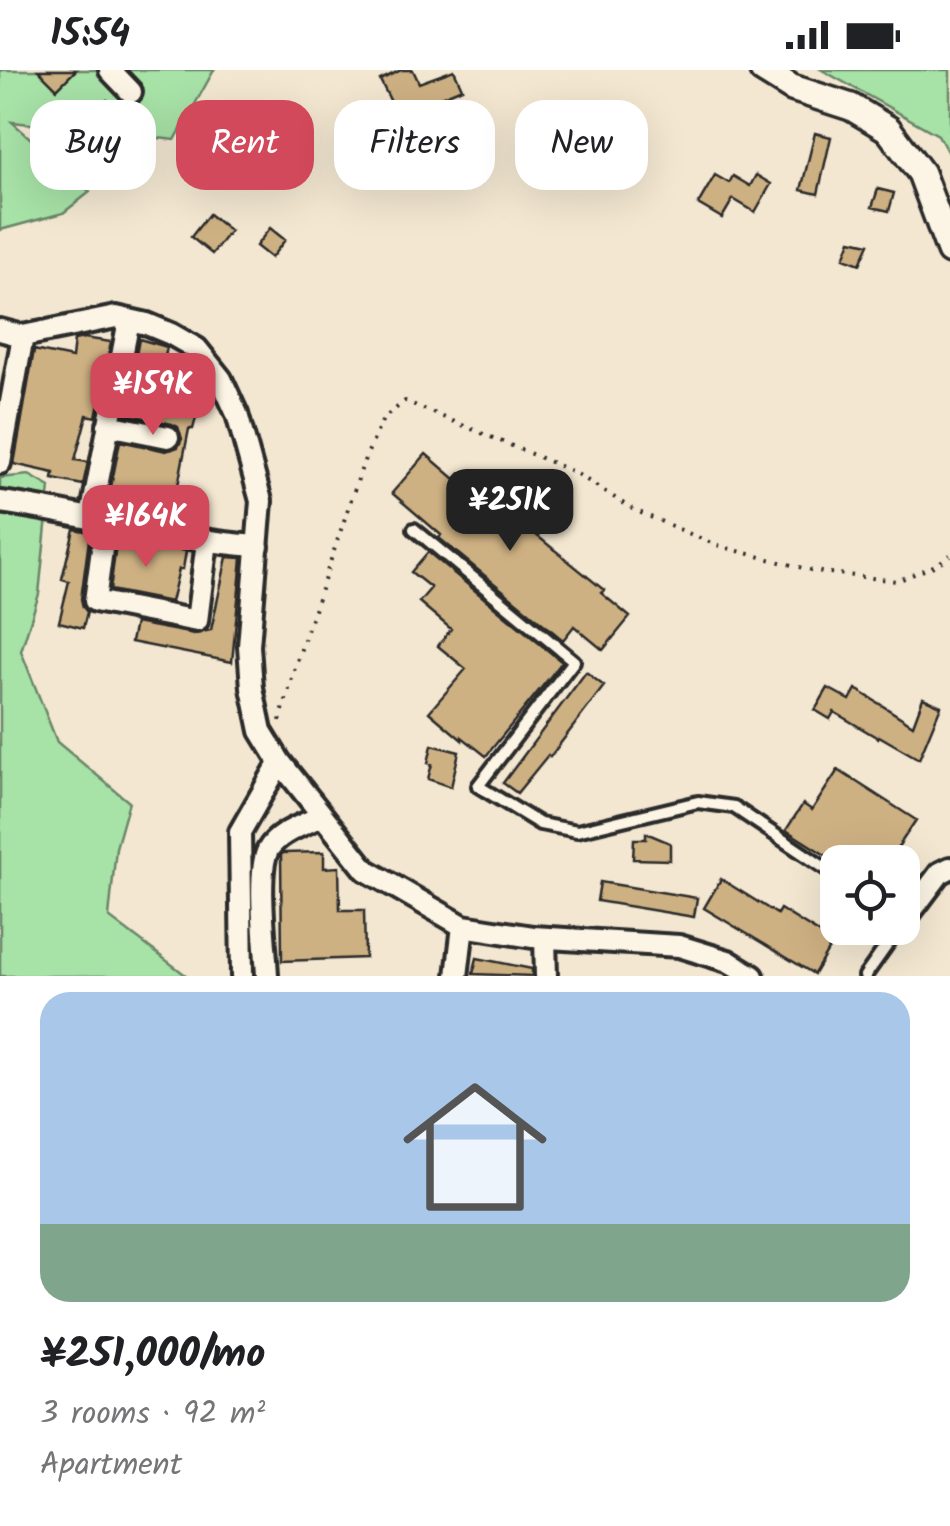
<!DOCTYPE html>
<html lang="en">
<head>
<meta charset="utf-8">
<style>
	:root { --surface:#fff; --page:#f6f6f6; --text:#202124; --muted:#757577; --accent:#d1495b }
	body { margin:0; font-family:Kalam,sans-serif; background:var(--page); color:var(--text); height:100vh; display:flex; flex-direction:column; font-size:38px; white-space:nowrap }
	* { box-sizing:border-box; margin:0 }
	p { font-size:32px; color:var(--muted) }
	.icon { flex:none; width:55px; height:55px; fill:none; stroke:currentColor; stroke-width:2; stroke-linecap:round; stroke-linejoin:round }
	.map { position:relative; height:906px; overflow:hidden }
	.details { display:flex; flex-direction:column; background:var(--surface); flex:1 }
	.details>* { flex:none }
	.top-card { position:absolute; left:30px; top:30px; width:890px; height:90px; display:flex; gap:20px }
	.fabs { position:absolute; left:820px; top:775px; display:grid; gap:20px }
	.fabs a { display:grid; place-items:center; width:100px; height:100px; border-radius:20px; background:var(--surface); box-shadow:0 10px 40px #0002; font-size:50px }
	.price { position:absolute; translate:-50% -85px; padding:0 22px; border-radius:20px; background:var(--accent); color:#fff; font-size:32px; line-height:65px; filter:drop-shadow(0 2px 5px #0008) }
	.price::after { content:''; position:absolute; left:50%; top:60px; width:30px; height:22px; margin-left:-15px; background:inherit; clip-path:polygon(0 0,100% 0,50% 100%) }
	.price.active { background:#222; color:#fff }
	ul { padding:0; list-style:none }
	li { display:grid; align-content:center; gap:20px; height:530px; padding:0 40px }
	li span { display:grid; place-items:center; height:310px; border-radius:30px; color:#555 }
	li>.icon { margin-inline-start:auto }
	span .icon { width:180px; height:180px; fill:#fffc; stroke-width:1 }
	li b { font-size:42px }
	.tag { padding:0 35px; border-radius:30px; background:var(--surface); box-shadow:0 10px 40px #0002; font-size:35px; line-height:90px }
	.tag.active { background:var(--accent); color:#fff }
	.status { display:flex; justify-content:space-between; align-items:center; height:70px; padding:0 50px; background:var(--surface); direction:ltr }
	.status svg { height:28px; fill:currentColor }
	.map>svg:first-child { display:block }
	.green { fill:#a7e2a7; stroke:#698669; stroke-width:2.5 }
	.building { fill:#ceb183; stroke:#2b2b2b; stroke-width:2.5 }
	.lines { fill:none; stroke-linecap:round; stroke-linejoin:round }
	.service-casing { stroke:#2b2b2b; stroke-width:18 }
	.minor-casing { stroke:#2b2b2b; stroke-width:28 }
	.tertiary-casing { stroke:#2b2b2b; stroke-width:32 }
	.path { stroke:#2b2b2b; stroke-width:4; stroke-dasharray:2.5 8; stroke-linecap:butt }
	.service { stroke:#fcf5e5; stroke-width:10 }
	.minor { stroke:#fcf5e5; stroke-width:20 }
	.tertiary { stroke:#fcf5e5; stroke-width:25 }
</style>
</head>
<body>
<div class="status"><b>15:54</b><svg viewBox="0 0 49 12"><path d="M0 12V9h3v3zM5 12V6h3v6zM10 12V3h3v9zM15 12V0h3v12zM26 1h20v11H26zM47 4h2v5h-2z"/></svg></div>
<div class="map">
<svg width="950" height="906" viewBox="0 0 950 906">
	<rect width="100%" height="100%" fill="#f3e7d1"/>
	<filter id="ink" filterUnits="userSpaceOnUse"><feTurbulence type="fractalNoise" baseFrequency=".01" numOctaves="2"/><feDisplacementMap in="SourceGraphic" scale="20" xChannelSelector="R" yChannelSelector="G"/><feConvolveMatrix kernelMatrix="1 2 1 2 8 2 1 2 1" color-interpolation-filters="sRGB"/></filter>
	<g filter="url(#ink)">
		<path class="green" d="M0,0h214l-39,70 -163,-18 78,70 -27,21 -63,17z
			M822,0h128v87l-12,-22z
			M29,405l21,12 -11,107 -18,57 36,91 72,60 -13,46 -7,69 78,59h-187v-498z"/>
		<path class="building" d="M38,0h38l-19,19z
			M401,0h12l6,13 35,-13 8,18 -33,14 4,9 -30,15 -23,-46z
			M107,30l20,21 -21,20 -20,-20z
			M815,63l16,4 -13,57 -17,-4z
			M715,105l14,8 4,-7 17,10 6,-11 15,9 -16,28 -22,-13 -11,19 -24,-14z
			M878,119l16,4 -5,18 -17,-4z
			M209,144l21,17 -18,23 -21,-17z
			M270,158l15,12 -14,18 -15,-12z
			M851,170l18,4 -9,20 -16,-6z
			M84,268l27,4 -15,75 -9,-2 -12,45 13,2 -5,23 -30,-6 1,-6 -40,-9 20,-114 38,8 2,-18z
			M139,269l28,8 -7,34 5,1 -2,7 38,10 -8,30h-4l-18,92 -33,-7 2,-9 -31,-8 11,-56 46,10 12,-4 4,-8 -4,-12 -6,-3 -47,-10z
			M426,384l29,25 5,-6 144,117 -3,3 29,24 -27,33 -29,-24 -11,14 -124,-102 2,-3 -49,-42z
			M74,459l16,3 -9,67 2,8 4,5 -4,16 -24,-6 10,-41 -7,-2z
			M117,468l69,13 -3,18h-4l-8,33 -61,-12z
			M428,482l134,110 -76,94 -24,-19v3l-33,-28 37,-43 -28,-23 13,-17 -32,-27 12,-14 -20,-16z
			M227,487l15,1 -10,104 -101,-20 4,-19 59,11 17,-4z
			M586,602l18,14 -54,71 -2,-2 -31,38 -14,-10z
			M828,618l22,12 6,-11 57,36 10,-27 18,8 -22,53 -40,-23 -1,2 -44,-26 -4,7 -15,-9z
			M432,675l27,7 -8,35 -23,-8 4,-15 -4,-1z
			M838,700l78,50 -28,42 -50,1 -52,-33 17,-26 9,6z
			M646,763l24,10v17l-37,-1 1,-20h12z
			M324,782v16l15,-1 1,43h24l1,48 -83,3 -1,-106 2,-2z
			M721,809l56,35 3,-5 53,33 -19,32 -110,-66z
			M600,812l97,16 -3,19 -97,-16z
			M477,888l55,11v7l-59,-2z"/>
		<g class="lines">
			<g class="service-casing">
				<path id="service" d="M414,459l160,132 -96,125 62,38 37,7 121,-29 36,5 104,70
					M865,906l34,-48"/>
			</g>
			<g class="minor-casing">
				<path id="minor" d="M110,0l21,22
					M0,260l23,6 93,-19 31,7 24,10 26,15 24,30 16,35 24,87 -12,145 3,42 9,43 19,31 86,108 97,56 70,11 146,9 49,15 25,15
					M108,355l60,12
					M0,393l23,-127
					M0,432c86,11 171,39 258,44
					M91,447l38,-197
					M106,450l-11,81 102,20 10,-80
					M903,852l37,-49 10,-5
					M545,868l1,38
					M242,906l-2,-144 40,-70
					M267,906c-1,-28 -11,-104 1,-126 10,-18 36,-25 53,-34
					M457,906l6,-50"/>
			</g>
			<g class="tertiary-casing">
				<path id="tertiary" d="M763,0l29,18 59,19 37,22 33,44 29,78"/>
			</g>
			<path class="path" d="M280,651l16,-57 68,-203 19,-42 22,-18 169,71 60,38 82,35 98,26 83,10 39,-16 14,-10"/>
			<use href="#service" class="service"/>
			<use href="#minor" class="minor"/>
			<use href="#tertiary" class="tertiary"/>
		</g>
	</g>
</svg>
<div class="fabs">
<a><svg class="icon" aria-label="locate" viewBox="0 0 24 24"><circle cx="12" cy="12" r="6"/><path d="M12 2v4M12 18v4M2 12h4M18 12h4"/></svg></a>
</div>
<b class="price" style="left:153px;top:368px">¥159K</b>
<b class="price active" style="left:510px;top:484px">¥251K</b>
<b class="price" style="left:146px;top:500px">¥164K</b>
<div class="top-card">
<a class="tag">Buy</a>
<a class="tag active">Rent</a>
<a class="tag">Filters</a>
<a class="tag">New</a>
</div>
</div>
<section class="details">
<ul>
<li><span style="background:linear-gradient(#a9c7e8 75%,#7fa58c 0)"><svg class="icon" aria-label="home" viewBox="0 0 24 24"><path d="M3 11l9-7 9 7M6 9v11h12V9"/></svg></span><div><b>¥251,000/mo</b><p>3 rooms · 92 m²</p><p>Apartment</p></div></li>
</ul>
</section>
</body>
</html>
